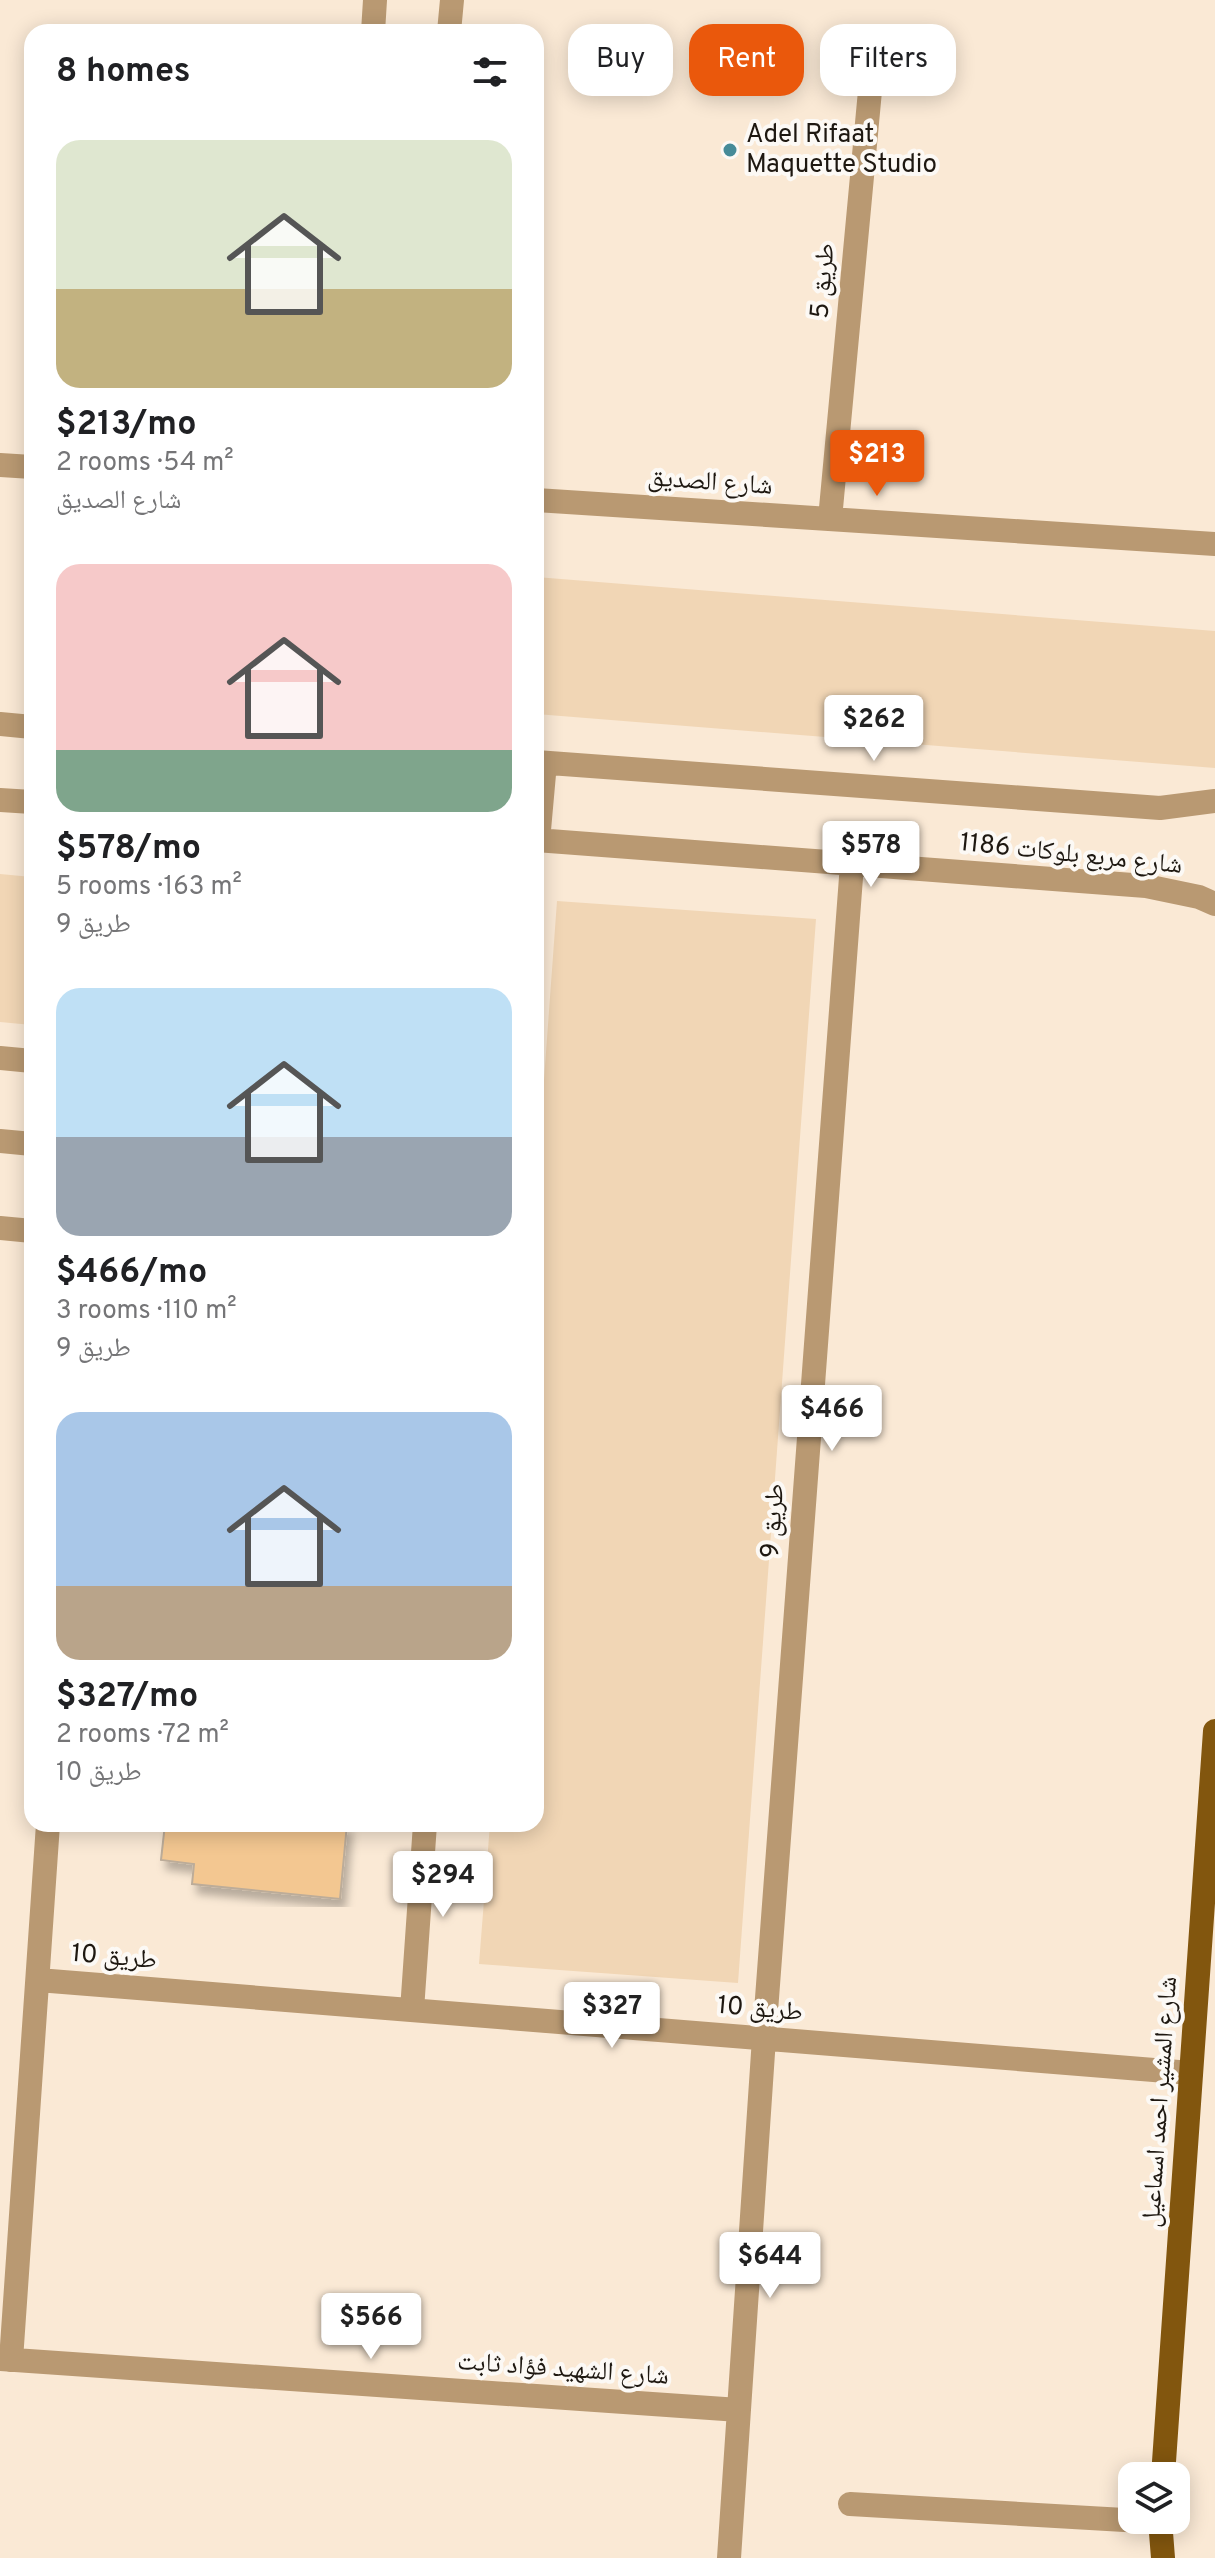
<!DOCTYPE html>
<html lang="en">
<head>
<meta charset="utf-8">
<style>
	:root { --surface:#fff; --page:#f2f2f2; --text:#202124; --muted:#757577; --accent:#ea580c }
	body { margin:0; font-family:Overpass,"Noto Naskh Arabic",sans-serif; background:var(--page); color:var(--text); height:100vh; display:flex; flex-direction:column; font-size:30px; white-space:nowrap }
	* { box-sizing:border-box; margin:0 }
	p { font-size:26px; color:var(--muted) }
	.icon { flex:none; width:44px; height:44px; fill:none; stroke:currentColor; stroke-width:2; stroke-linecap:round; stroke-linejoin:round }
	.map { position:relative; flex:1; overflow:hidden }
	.panel { position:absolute; left:24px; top:24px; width:520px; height:1808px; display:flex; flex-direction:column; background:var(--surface); border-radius:24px; box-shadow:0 4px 20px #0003 }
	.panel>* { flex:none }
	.hud { position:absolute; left:568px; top:24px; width:526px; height:72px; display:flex; gap:16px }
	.tools { position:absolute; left:1118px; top:2462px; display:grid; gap:16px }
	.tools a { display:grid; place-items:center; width:72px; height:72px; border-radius:16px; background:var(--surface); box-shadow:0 4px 20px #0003; font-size:40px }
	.price { position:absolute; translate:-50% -68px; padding:0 18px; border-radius:8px; background:#fff; color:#222; font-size:26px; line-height:52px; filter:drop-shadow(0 2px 4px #0008) }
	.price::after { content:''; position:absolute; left:50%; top:48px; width:24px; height:18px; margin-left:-12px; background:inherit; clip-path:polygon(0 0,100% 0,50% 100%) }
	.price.current { background:var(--accent); color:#fff }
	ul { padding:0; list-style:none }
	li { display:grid; align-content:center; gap:16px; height:424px; padding:0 32px }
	li span { display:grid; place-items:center; height:248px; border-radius:24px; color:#555 }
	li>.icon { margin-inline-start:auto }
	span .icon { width:144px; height:144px; fill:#fffc; stroke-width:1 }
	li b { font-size:34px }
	h2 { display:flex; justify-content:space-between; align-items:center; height:96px; padding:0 32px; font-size:34px }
	.pill { padding:0 28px; border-radius:24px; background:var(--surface); box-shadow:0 4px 20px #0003; font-size:28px; line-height:72px }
	.pill.current { background:var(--accent); color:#fff }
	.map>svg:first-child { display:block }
	.green { fill:#f1d6b5 }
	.building { fill:#f3c791; stroke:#bcac99; stroke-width:2; filter:url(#shadow) }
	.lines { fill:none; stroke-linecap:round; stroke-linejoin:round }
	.minor { stroke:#b99972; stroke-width:24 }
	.major { stroke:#82560e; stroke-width:24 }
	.poi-dot { fill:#468b98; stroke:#fcf9f5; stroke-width:3 }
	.labels { text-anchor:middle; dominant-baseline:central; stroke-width:8; stroke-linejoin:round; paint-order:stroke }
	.poi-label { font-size:26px; fill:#1e1811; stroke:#fcf9f5; text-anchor:start }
	.street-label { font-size:26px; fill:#1e1811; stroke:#fcf9f5 }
</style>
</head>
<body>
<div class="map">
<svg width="1215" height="2558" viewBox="0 0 1215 2558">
	<defs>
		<filter id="shadow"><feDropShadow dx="5" dy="9" stdDeviation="4" flood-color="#0004"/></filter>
	</defs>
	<rect width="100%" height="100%" fill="#fae9d5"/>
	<path class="green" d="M536,577l679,54v137l-679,-54z
		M0,874l32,3v148l-32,-3z
		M557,901l259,18 -78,1064 -259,-19 11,-140h46v-634z"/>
	<path class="building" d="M165,1824h182l-7,75 -148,-15 2,-20 -33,-4z"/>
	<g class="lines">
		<path class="minor" d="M373,32l2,-32
			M449,32l3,-32
			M0,465l32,2
			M536,500l679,44
			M830,519l44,-471
			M0,724l32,3
			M536,762l624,46 55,-7
			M0,800l32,2
			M536,840l610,46 53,11 16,7
			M538,841l7,-78
			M0,1058l32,3
			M0,1141l32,3
			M0,1228l32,3
			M38,1980l1153,93
			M412,2010l13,-186
			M0,2359l739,51
			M11,2360l37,-536
			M850,2504l309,18
			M729,2558l35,-520 88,-1174"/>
		<path class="major" d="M1163,2476l52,-745
			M1160,2520l3,38"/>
	</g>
	<circle class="poi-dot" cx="730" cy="150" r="8"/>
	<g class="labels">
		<g class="poi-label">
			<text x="746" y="135">Adel Rifaat<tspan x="746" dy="30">Maquette Studio</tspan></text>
		</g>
		<g class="street-label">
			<text transform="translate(824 281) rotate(-85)">طريق 5</text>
			<text transform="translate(710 483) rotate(4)">شارع الصديق</text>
			<text transform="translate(1071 855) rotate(6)">شارع مربع بلوكات 1186</text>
			<text transform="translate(774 1521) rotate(-86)">طريق 9</text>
			<text transform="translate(114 1958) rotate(5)">طريق 10</text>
			<text transform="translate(760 2010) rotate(5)">طريق 10</text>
			<text transform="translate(1161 2102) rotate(-86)">شارع المشير احمد اسماعيل</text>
			<text transform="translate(563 2370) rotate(4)">شارع الشهيد فؤاد ثابت</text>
		</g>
	</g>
</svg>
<div class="tools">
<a><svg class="icon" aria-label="layers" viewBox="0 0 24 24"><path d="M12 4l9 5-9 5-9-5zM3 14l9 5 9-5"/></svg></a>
</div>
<b class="price current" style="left:877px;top:498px">$213</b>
<b class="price" style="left:874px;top:763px">$262</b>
<b class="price" style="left:871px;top:889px">$578</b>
<b class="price" style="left:832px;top:1453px">$466</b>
<b class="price" style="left:443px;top:1919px">$294</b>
<b class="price" style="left:612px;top:2050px">$327</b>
<b class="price" style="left:770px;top:2300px">$644</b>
<b class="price" style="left:371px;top:2361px">$566</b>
<div class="hud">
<a class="pill">Buy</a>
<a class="pill current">Rent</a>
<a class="pill">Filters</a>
</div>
<section class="panel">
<h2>8 homes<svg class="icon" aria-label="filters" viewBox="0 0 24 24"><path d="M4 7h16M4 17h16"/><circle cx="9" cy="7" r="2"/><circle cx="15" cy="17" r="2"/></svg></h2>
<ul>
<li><span style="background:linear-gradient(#dfe7d0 60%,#c2b280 0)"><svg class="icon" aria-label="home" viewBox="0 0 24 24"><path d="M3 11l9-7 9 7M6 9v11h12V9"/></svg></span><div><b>$213/mo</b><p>2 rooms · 54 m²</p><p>شارع الصديق</p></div></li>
<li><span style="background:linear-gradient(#f6c9c9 75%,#7fa58c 0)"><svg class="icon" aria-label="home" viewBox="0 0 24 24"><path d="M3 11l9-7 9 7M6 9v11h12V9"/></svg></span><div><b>$578/mo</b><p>5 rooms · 163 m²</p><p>طريق 9</p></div></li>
<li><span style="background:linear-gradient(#bfe0f5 60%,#9aa5b1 0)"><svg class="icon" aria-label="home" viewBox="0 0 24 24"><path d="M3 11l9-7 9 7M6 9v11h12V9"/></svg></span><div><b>$466/mo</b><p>3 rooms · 110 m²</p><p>طريق 9</p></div></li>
<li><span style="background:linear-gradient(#a9c7e8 70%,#b9a48a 0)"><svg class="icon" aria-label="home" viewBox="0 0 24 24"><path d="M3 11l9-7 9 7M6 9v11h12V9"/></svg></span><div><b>$327/mo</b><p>2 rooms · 72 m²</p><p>طريق 10</p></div></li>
</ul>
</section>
</div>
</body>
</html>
